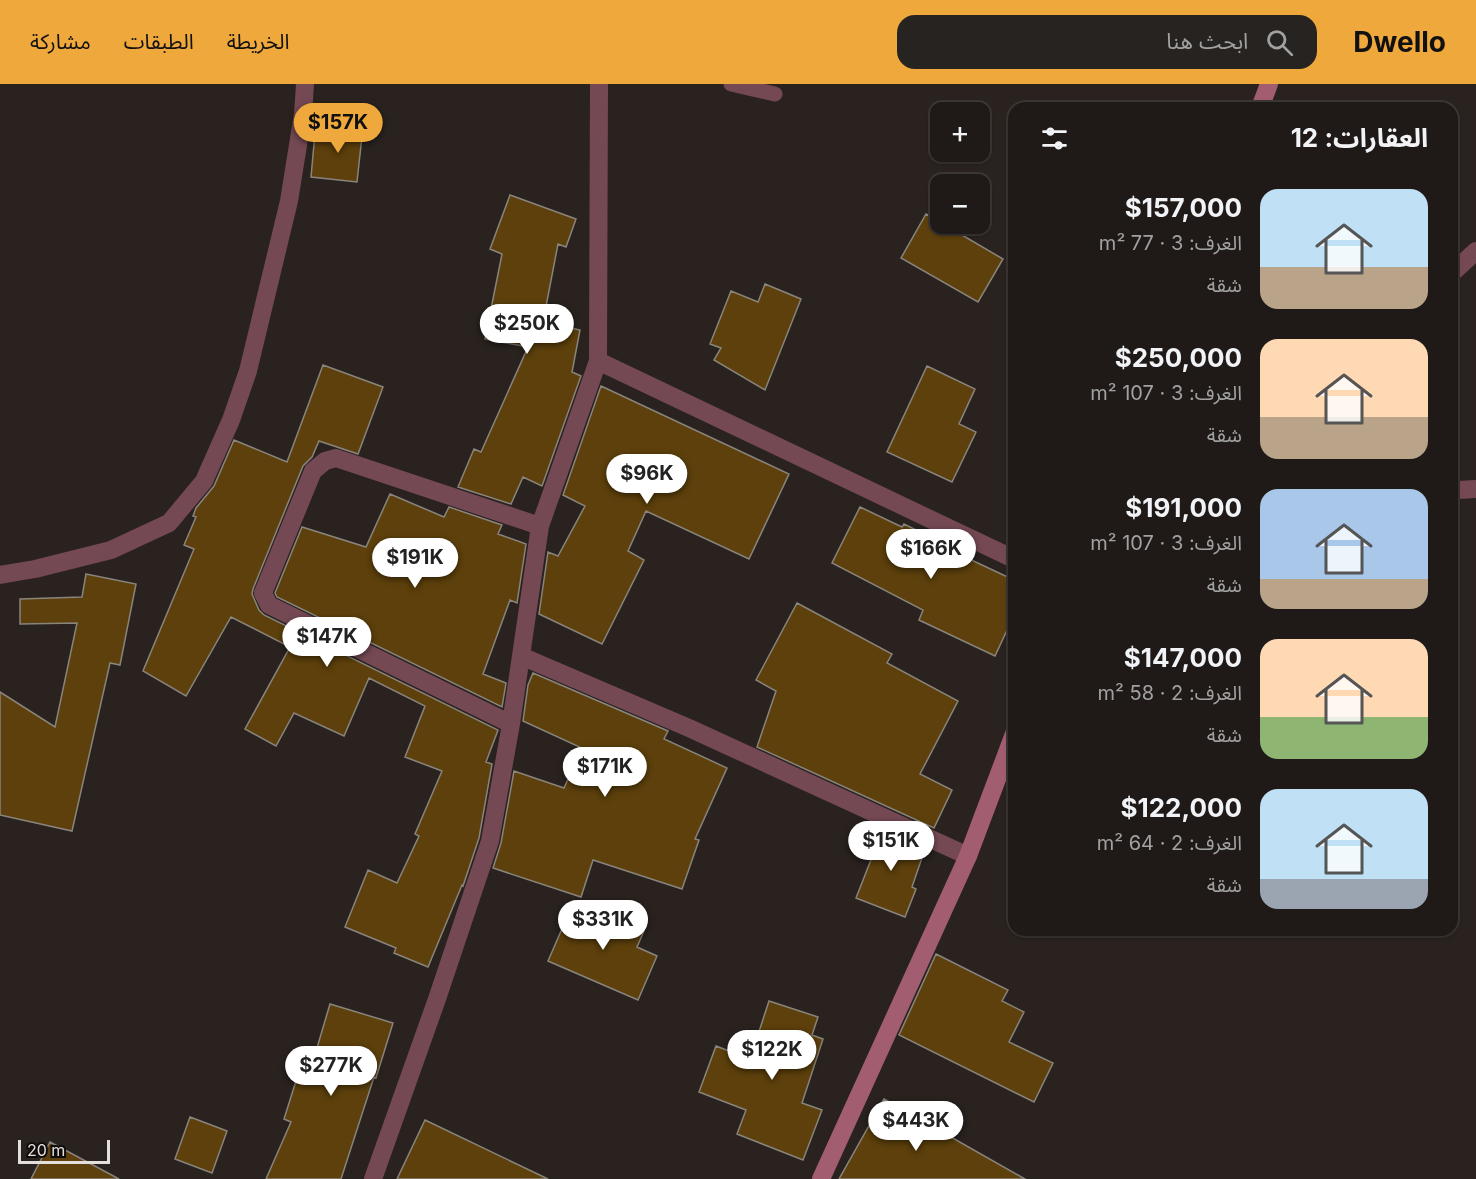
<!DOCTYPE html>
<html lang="ar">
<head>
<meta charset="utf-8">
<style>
	:root { --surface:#1f1a17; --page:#272320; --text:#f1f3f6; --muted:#a1a1a1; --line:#3c3836; --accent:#eea83c }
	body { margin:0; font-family:Inter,"Noto Sans Arabic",sans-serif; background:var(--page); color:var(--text); direction:rtl; height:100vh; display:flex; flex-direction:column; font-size:22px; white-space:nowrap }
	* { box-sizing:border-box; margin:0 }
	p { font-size:20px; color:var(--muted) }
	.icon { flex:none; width:33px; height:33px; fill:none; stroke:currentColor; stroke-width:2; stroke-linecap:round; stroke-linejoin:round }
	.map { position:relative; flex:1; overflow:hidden; direction:ltr }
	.details { position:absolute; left:1008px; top:18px; width:450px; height:834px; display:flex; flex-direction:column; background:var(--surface); border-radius:18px; box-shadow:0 2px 4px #0004,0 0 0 2px var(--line); direction:rtl }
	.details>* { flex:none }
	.tools { position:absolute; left:930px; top:18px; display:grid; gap:12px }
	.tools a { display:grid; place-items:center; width:60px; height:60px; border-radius:12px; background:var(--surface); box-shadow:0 2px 4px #0004,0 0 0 2px var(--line); font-size:30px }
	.scale { position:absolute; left:18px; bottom:15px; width:92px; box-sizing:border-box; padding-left:6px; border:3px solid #e4dfdd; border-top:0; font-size:16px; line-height:21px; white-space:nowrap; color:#e4dfdd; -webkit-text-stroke:4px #0f0c0b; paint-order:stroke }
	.price { position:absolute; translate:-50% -51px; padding:0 14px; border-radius:21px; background:#fff; color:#222; font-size:20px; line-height:39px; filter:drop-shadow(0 2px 3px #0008) }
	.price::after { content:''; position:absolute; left:50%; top:36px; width:18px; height:14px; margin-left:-9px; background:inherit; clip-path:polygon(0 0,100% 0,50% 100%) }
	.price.current { background:var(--accent); color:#111 }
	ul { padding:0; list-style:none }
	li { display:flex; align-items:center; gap:18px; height:150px; padding:0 30px }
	li span { display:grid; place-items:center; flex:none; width:168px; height:120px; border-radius:18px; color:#555 }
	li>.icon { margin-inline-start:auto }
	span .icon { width:72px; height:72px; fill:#fffc; stroke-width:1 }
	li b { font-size:26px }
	h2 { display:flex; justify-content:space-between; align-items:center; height:72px; padding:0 30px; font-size:26px }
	header { display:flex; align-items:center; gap:36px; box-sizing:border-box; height:84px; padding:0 30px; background:var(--accent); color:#111 }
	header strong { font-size:28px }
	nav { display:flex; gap:33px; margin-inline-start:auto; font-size:21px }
	.search { width:420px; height:54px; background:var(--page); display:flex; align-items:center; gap:15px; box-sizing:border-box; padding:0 21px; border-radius:18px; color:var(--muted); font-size:22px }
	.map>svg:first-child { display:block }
	.building { fill:#5d400b; stroke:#89847d; stroke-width:1.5 }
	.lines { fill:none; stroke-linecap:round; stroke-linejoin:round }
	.lane { stroke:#754954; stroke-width:15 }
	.street { stroke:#754954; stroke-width:18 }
	.secondary { stroke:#a35d70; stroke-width:18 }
</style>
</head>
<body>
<header>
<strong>Dwello</strong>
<div class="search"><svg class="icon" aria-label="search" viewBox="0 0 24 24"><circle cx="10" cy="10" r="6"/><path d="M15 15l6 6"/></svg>ابحث هنا</div>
<nav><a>الخريطة</a><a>الطبقات</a><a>مشاركة</a></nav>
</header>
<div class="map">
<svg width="1476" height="1095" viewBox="0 0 1476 1095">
	<rect width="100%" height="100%" fill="#29221f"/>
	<path class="building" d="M339,40l24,3 -6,55 -46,-5 4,-44 23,3z
		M510,111l66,24 -10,28 -8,-3 -15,78 37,8 -8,42 9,4 -39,110 -19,-9 -12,27 -53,-17 16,-38 7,3 47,-105 -43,-8 17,-85 -12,-5z
		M926,130l77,45 -25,43 -77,-44z
		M765,200l36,15 -36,91 -51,-30 7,-12 -11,-4 21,-53 27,11z
		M323,281l60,22 -25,67 -39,-13 -7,16 -9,9 -50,123 -1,5 7,16 5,5 234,115 -12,32 6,2 -13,74 -16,48 -1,-1 -34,82 -34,-14 2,-5 -51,-21 23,-57 29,13 22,-47 -4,-2 27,-63 -37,-14 20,-51 -56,-28 -25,58 -50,-23 -18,33 -31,-17 45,-82 -59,-30 -45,79 -43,-25 51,-122 -10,-4 12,-28 -3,-1 3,-8 18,-22 20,-46 53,22z
		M927,282l48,23 -16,35 17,8 -24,50 -65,-30z
		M601,302l188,88 -40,85 -103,-48 -18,40 16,9 -42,84 -63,-30 9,-62 10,4 27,-50 -22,-11z
		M390,410l54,23 5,-10 53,18 -4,9 28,10 -9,59 -7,-3 -27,74 23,9 -4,24 -225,-110 -2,-4 27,-66 64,20z
		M860,423l42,20 2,-3 30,15 -1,3 81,38v35l-19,41 -76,-36 4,-10 -91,-47z
		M86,490l50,10 -16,81 -10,-2 -38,168 -72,-16v-123l55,35 22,-104 -57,1v-25l62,-2z
		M797,519l95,51 -5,9 71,38 -38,73 32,16 -18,38 -177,-81 19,-56 -20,-11z
		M533,589l135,58 -4,8 63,29 -32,71 4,1 -17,49 -89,-29 -12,37 -88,-29 8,-25 13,-72 50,17 18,-40 -59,-27 5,-36z
		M872,740l53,25 -13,38 4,2 -11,28 -49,-19 20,-51 -10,-3z
		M574,817l70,30 -7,16 20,9 -19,44 -90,-39z
		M936,870l72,36 -6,11 22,11 -15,30 44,21 -19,39 -135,-67z
		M769,917l49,16 -6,18 11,4 -21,64 20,7 -19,50 -66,-26 9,-24 -47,-18 17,-46 34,13z
		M330,920l63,19 -17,55 -2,-1 -33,102h-75l25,-57 -7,-3 17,-54 10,3z
		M884,1015l141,80h-186z
		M190,1033l37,14 -15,42 -37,-14z
		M425,1036l123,59h-151z
		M50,1058l69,37h-88z"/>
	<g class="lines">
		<path class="lane" d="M731,0l44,10"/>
		<path class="street" d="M599,0l-1,277 416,198
			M1452,189l24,-22
			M1452,405l6,1 18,-1
			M0,491l35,-6 76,-19 58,-27 35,-42 27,-61 17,-49 41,-170 14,-87 2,-30
			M521,572l168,72 279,128
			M511,640l-242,-119 -6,-12 50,-122 12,-10 11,-3 204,68
			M373,1095l64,-180 53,-158 21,-117 29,-198 58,-165"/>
		<path class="secondary" d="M1260,24l9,-24
			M821,1095l147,-323 46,-122"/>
	</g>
</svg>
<div class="tools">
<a>+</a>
<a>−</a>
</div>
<div class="scale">20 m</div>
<b class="price current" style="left:338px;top:70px">$157K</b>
<b class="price" style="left:527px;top:271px">$250K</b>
<b class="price" style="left:647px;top:421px">$96K</b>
<b class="price" style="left:931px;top:496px">$166K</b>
<b class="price" style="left:415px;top:505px">$191K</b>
<b class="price" style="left:327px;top:584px">$147K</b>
<b class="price" style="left:605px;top:714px">$171K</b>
<b class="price" style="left:891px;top:788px">$151K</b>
<b class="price" style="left:603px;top:867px">$331K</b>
<b class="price" style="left:772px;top:997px">$122K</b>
<b class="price" style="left:331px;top:1013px">$277K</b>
<b class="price" style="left:916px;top:1068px">$443K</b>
<section class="details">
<h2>العقارات: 12<svg class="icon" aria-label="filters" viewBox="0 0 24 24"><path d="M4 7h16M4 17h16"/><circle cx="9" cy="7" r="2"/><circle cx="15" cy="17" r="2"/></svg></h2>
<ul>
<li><span style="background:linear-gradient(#bfe0f5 65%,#b9a48a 0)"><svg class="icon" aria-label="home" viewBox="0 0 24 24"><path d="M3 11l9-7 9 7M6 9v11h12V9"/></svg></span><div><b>$157,000</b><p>الغرف: 3 · 77 m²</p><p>شقة</p></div></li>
<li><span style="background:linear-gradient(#ffd9b3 65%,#b9a48a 0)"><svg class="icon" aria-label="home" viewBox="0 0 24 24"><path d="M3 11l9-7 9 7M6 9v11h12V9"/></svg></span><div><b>$250,000</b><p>الغرف: 3 · 107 m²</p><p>شقة</p></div></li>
<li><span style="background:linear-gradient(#a9c7e8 75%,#b9a48a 0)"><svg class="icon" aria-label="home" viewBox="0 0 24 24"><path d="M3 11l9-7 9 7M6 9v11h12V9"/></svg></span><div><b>$191,000</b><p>الغرف: 3 · 107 m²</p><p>شقة</p></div></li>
<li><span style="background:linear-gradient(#ffd9b3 65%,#8fb573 0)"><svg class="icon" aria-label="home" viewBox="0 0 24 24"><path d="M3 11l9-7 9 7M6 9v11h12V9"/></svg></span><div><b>$147,000</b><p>الغرف: 2 · 58 m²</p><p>شقة</p></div></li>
<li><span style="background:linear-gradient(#bfe0f5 75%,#9aa5b1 0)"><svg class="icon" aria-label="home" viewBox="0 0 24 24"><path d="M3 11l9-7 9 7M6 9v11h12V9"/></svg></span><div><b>$122,000</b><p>الغرف: 2 · 64 m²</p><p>شقة</p></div></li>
</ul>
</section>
</div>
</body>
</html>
